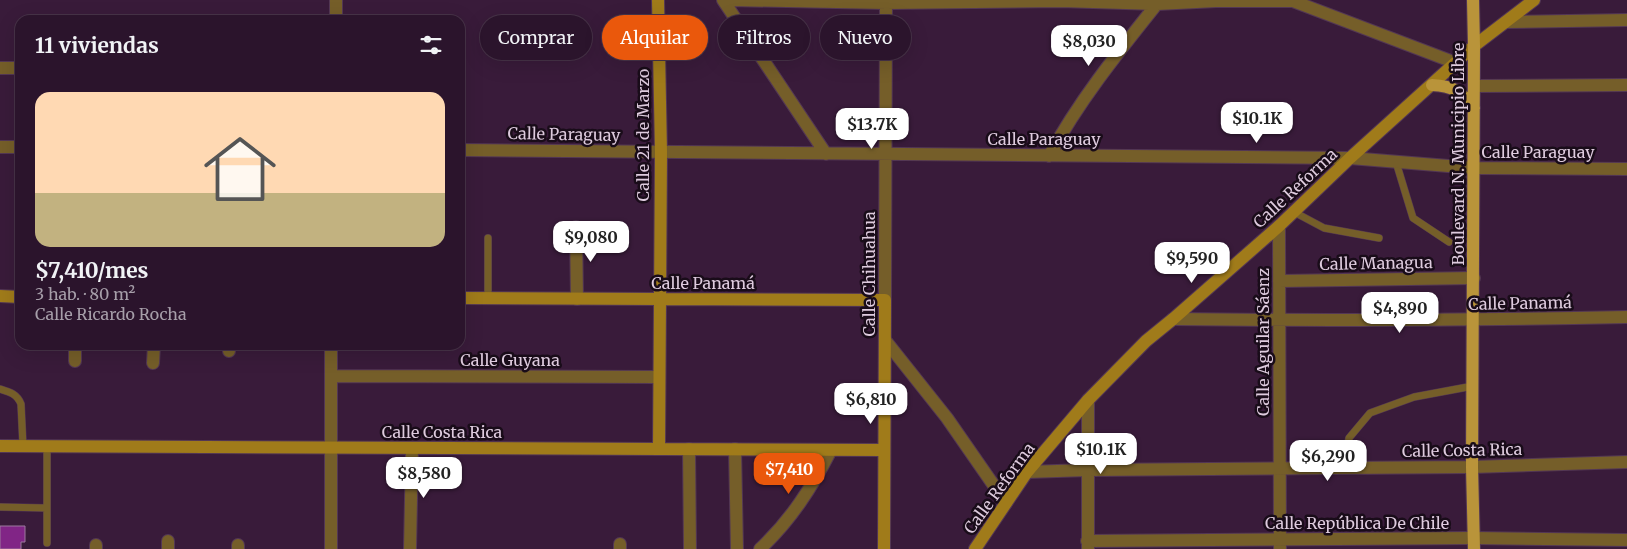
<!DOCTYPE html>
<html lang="es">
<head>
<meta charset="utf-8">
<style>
	:root { --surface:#2b142c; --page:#331d34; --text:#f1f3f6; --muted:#a69ea9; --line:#473348; --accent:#ea580c }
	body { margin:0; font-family:Merriweather,serif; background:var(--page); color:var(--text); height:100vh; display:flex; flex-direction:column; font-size:19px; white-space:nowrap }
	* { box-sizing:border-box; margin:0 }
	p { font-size:16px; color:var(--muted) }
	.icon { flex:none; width:28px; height:28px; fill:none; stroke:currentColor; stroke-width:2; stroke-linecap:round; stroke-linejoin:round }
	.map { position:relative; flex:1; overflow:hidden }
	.drawer { position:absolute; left:15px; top:15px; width:450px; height:335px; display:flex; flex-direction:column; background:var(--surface); border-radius:15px; box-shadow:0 5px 20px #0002,0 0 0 1px var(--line) }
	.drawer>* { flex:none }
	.banner { position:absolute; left:480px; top:15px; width:475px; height:45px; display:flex; gap:10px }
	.price { position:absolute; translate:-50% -42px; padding:0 11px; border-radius:10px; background:#fff; color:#222; font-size:16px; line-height:32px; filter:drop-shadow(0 1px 2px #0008) }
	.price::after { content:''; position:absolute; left:50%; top:30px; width:15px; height:11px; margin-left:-8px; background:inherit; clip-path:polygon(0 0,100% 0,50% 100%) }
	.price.current { background:var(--accent); color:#fff }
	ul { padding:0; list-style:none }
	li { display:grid; align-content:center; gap:10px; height:265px; padding:0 20px }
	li+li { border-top:1px solid var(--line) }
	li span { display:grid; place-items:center; height:155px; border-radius:15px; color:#555 }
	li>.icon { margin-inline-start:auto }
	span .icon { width:90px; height:90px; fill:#fffc; stroke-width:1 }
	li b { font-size:21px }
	h2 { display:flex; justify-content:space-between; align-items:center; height:60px; padding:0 20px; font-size:21px }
	.pill { padding:0 18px; border-radius:22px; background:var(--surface); box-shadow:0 5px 20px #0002,0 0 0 1px var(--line); font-size:18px; line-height:45px }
	.pill.current { background:var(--accent); color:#fff }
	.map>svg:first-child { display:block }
	.building { fill:#812586; stroke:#9d7a9e }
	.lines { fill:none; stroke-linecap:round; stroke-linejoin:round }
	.lane-casing { stroke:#533754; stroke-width:8 }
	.street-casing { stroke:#533754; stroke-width:14 }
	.secondary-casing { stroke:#533754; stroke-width:14 }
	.primary-casing { stroke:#533754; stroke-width:14 }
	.lane { stroke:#755e29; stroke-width:7 }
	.street { stroke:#755e29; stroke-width:12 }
	.secondary { stroke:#a07b1a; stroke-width:12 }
	.primary { stroke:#b9943a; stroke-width:12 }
	.labels { text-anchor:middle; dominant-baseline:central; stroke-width:5; stroke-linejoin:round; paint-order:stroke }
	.street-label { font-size:16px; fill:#decbde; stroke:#190c19 }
</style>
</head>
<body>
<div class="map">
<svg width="1627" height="549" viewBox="0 0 1627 549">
	<rect width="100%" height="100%" fill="#391b3a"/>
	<path class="building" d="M0,526h25v16h-4v7h-21z"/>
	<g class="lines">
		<g class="lane-casing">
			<path id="lane" d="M1396,162l17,56 36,24
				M1294,212l30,16 55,10
				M488,238v61
				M0,389c10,3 17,5 21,15l2,42
				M47,446v62
				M1344,468l5,-30 21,-25 44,-16 59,-11
				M0,507l47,1v35"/>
		</g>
		<g class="street-casing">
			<path id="street" d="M723,0l103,154
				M730,0l156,3 175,-2 96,3 59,-3h77
				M1290,0l166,63
				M336,20v-20
				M1506,22l121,-2
				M0,68h20
				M1474,86l153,-1
				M0,147h20
				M460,150l890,8 123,10 154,1
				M1049,156c31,-57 71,-106 111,-156
				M1279,226l1,323
				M576,227l1,72
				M1279,281l195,-3
				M885,300l1,-300
				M1173,319c152,2 303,1 454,-2
				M885,340l62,78 59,85
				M75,345v16
				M229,351v-6
				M153,363l1,-18
				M331,376l328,1
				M1088,400v149
				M689,449l1,100
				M735,449l2,100
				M1027,472l60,-2 385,-3 155,-5
				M168,541v8
				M1087,541l386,-3 154,2
				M620,544v5
				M96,545v4
				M238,549v-4
				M331,549v-204
				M410,549l2,-101
				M760,549c31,-29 52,-62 71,-99"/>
		</g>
		<g class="secondary-casing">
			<path id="secondary" d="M658,0l3,152 -2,297
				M0,296l20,1
				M460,298l425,2 -1,249
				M0,446l884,4
				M975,549l52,-77 61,-72 58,-59 27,-22 106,-93 71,-68 124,-112 60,-46"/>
		</g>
		<g class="primary-casing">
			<path id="primary" d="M1473,0l1,46 -2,421 2,82
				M1432,85c22,1 28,6 42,23"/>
		</g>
		<use href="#lane" class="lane"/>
		<use href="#street" class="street"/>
		<use href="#secondary" class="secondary"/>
		<use href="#primary" class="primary"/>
	</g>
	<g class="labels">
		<g class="street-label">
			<text transform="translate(564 134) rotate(1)">Calle Paraguay</text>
			<text transform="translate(643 135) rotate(-90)">Calle 21 de Marzo</text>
			<text x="1044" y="139">Calle Paraguay</text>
			<text x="1538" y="152">Calle Paraguay</text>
			<text transform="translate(1458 154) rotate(-90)">Boulevard N. Municipio Libre</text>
			<text transform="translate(1295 188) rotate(-43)">Calle Reforma</text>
			<text transform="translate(1376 263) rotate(-1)">Calle Managua</text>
			<text transform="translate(869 274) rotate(-90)">Calle Chihuahua</text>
			<text x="703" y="283">Calle Panamá</text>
			<text transform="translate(1520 303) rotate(-1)">Calle Panamá</text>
			<text transform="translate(1263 342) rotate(-90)">Calle Aguilar Sáenz</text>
			<text x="510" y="360">Calle Guyana</text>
			<text x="442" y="432">Calle Costa Rica</text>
			<text transform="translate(1462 450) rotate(-1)">Calle Costa Rica</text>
			<text transform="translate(999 488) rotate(-54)">Calle Reforma</text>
			<text x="1357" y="523">Calle República De Chile</text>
		</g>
	</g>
</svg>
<b class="price" style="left:1089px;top:67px">$8,030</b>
<b class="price" style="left:1257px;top:144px">$10.1K</b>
<b class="price" style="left:872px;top:150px">$13.7K</b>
<b class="price" style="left:591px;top:263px">$9,080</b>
<b class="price" style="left:1192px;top:284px">$9,590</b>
<b class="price" style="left:1400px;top:334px">$4,890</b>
<b class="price" style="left:871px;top:425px">$6,810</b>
<b class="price" style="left:1101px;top:475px">$10.1K</b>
<b class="price" style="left:1328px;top:482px">$6,290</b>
<b class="price current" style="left:789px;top:495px">$7,410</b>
<b class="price" style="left:424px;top:499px">$8,580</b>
<div class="banner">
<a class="pill">Comprar</a>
<a class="pill current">Alquilar</a>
<a class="pill">Filtros</a>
<a class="pill">Nuevo</a>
</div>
<section class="drawer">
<h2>11 viviendas<svg class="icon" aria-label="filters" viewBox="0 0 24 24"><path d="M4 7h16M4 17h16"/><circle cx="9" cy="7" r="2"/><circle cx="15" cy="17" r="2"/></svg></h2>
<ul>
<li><span style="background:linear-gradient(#ffd9b3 65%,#c2b280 0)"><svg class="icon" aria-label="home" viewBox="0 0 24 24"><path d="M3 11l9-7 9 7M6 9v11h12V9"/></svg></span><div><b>$7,410/mes</b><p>3 hab. · 80 m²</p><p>Calle Ricardo Rocha</p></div></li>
</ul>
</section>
</div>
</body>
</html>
